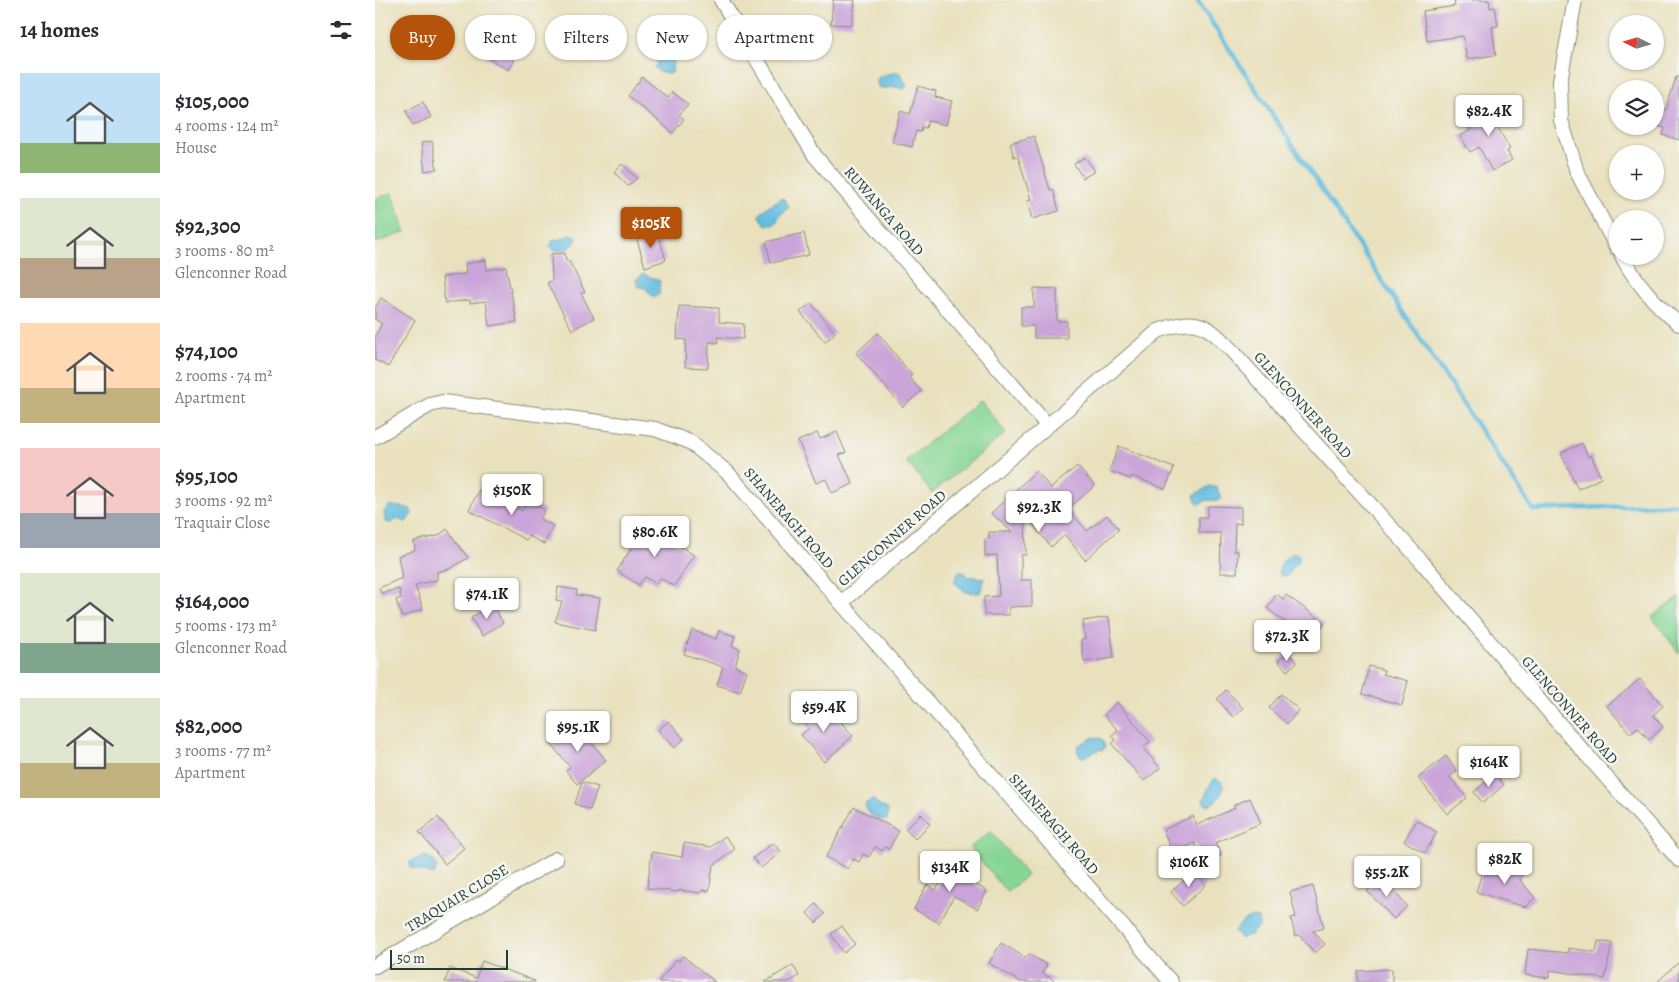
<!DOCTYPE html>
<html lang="en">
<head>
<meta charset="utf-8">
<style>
	:root { --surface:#fff; --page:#f7f7f7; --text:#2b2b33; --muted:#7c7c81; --accent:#b45309 }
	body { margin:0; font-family:Alegreya,serif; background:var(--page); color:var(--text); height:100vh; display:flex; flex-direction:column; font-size:19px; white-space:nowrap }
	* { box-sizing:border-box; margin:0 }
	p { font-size:16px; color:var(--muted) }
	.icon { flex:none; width:28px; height:28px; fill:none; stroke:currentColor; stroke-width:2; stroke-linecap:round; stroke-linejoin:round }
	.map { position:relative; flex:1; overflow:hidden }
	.drawer { display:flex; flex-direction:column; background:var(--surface); width:375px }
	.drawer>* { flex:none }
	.guide { position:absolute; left:15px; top:15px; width:475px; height:45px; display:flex; gap:10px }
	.needle { width:32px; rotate:275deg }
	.controls { position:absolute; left:1234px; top:15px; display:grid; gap:10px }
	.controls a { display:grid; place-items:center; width:55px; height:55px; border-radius:50%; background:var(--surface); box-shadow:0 1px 4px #0004; font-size:25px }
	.scale { position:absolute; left:15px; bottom:12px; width:118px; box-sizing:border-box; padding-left:5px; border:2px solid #1f3d34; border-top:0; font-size:14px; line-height:18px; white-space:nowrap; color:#1f3d34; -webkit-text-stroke:4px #f6f6f2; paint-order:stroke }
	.price { position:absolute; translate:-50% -42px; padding:0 11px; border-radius:5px; background:#fff; color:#222; font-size:16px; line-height:32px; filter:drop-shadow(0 1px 2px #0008) }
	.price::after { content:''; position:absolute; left:50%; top:30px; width:15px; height:11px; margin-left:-8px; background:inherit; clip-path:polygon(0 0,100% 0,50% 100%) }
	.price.selected { background:var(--accent); color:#fff }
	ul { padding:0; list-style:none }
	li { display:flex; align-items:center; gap:15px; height:125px; padding:0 20px }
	li span { display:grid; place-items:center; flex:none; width:140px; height:100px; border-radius:0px; color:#555 }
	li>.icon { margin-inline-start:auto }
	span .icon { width:60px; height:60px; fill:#fffc; stroke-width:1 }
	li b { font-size:21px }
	h2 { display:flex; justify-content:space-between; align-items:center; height:60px; padding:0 20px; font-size:21px }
	.tag { padding:0 18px; border-radius:22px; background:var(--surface); box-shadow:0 1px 4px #0004; font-size:18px; line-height:45px }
	.tag.selected { background:var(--accent); color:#fff }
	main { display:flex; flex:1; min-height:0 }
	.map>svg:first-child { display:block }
	.green { fill:#87d695; stroke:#538a64 }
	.water { fill:#64bee1; stroke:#427e8a }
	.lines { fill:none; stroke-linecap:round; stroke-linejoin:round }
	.stream { stroke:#64bee1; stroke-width:4.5 }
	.building { fill:#cba5d9 }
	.street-casing { stroke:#848f78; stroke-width:16 }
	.street { stroke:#fff; stroke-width:14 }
	.labels { text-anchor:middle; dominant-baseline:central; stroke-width:5; stroke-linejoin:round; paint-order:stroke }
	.street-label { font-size:15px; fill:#1f3d34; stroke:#f6f6f2 }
</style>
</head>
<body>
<main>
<section class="drawer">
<h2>14 homes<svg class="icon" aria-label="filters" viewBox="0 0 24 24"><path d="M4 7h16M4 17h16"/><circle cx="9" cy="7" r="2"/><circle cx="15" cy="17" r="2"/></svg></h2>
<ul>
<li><span style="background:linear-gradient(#bfe0f5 70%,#8fb573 0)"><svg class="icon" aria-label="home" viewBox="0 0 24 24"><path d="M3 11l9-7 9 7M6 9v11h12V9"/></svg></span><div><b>$105,000</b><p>4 rooms · 124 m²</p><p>House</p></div></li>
<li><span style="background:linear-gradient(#dfe7d0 60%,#b9a48a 0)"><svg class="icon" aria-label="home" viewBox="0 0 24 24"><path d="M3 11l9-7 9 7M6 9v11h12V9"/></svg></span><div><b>$92,300</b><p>3 rooms · 80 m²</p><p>Glenconner Road</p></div></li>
<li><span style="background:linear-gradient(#ffd9b3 65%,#c2b280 0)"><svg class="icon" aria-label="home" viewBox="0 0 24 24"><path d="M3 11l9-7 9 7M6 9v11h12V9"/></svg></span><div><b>$74,100</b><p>2 rooms · 74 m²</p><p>Apartment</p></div></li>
<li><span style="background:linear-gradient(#f6c9c9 65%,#9aa5b1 0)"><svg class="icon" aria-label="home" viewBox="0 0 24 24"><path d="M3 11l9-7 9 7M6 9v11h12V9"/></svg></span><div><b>$95,100</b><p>3 rooms · 92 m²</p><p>Traquair Close</p></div></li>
<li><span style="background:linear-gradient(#dfe7d0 70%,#7fa58c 0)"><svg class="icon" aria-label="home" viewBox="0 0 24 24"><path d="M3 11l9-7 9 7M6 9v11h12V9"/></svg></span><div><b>$164,000</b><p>5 rooms · 173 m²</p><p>Glenconner Road</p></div></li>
<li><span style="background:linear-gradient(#dfe7d0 65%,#c2b280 0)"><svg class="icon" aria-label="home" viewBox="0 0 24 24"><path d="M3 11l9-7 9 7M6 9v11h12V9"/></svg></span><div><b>$82,000</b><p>3 rooms · 77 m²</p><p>Apartment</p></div></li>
</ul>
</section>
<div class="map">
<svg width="1304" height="982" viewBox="0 0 1304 982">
	<rect width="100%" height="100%" fill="#f6f6f2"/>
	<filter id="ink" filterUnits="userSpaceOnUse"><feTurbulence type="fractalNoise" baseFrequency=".02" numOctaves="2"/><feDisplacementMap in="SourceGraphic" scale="10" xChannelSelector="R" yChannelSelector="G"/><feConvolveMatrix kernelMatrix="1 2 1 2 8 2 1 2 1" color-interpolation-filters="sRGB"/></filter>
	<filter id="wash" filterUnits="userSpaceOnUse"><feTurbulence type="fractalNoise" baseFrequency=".0096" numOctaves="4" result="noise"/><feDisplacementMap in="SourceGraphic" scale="20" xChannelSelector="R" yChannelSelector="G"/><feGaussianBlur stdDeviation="1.12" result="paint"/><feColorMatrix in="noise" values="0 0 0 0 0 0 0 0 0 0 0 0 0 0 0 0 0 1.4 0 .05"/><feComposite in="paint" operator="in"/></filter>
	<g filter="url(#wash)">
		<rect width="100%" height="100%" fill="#e9e1bd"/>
		<path class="green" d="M17,193l13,39 -30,11v-44z
			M605,400l26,33 -74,60 -26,-32z
			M1304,597v56l-27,-36z
			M616,831l36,44 -20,17 -37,-44z"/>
		<path class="water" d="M292,44l6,13 -1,16h-12l-6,-6 3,-3 -1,-18z
			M524,72l8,14 -4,4c-8,-7 -16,1 -25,-3l-1,-7 4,-5z
			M408,198l6,9 -10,9 -3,7 -10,2 -7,-10 9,-9z
			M196,234l6,4c-2,10 -15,14 -24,12l-3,-3 3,-7 10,-1z
			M268,274l17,7 -1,14 -6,2 -8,-9 -7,-2 -2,-6z
			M835,486l7,2 4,10 -3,3 -10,-1 -9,4 -3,-3 -2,-6z
			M15,505c9,3 14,1 20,4l2,5 -6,8 -9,-3 -6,4 -6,-1 -1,-10z
			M920,553l4,2v7l-7,5 -5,9h-6l-2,-4c1,-9 7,-17 16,-19z
			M584,571l7,2v3l18,2 -4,15 -14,-1 -12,-10z
			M719,737l8,2 3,8 -2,3 -3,-1 -16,8 -4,-1 -3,-6 2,-5z
			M840,778l7,4c4,10 -6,23 -16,23l-3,-4 6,-14z
			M498,799l8,8 7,2 -1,11 -8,-1 -12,-7 -2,-8z
			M51,856l6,3 5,8 -3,8 -24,-7v-6z
			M878,917l5,2 1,8 -8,6 -1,3 -3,-1 -6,4 -7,-8 9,-10z"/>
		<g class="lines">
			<path class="stream" d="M822,0l336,510 146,-6"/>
		</g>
		<g id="blocks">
			<path class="building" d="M458,0h22l-3,25 -21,-1z
				M1079,0h35l1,8 5,-1 3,19 -6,1 4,28 -29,4 -4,-23 -36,5 -4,-30 32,-5z
				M116,47l23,13 -6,10 -22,-13z
				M267,77l26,21 4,-6 16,12 -9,11 5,4 -11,14 -45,-37z
				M1301,77h3v63l-16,-5 2,-7 -10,-3 5,-17 6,2z
				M543,86l18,5 -1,6 17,4 -6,24 -18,-4 -2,7 -4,-1 -1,5 -5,-1 -4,16 -20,-5 8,-31 10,3z
				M1122,100l11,20 -11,6 13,23 -3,2 5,9 -20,11 -13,-24 -9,5 -10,-16 11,-6 -2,-4 20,-11 -5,-8z
				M48,102l8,15 -18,9 -7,-15z
				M659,136l16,54 3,-1 6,22 -27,8 -5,-18 4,-1 -13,-44 -4,1 -4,-14z
				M57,141l5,28 -12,2 -4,-28z
				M710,157l10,14 -12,7 -9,-14z
				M247,164l15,14 -9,8 -14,-14z
				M282,231l9,29 -21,7 -9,-31z
				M429,233l5,22 -38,8 -5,-21z
				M190,253l1,8h3l16,31 -4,1 13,25 -22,12 -25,-47 5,-3 -1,-26z
				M111,260l1,10 19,-3 11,55 -28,4 -3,-25 -16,2v-3l-25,3 -3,-26 24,-3 -1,-10z
				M659,288l23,1v32h10v17h-33v-12h-13v-19h13z
				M6,298l34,22 -27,47 -13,-7v-24l7,-12 -7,-5v-11z
				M436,303l24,30 -10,9 -25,-30z
				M304,306l40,2v14l25,2 -1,15 -25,-2v6l-9,-1 -1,26 -23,-1 1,-27 -9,-1z
				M503,333l34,42 -3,2 12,14 -18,16 -47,-54z
				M462,432l9,21 -7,2 14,29 -21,9 -6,-14 -10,4 -18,-42 19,-8 3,6z
				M1207,443l6,14 3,-2 10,23 -23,11 -17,-36z
				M744,446l55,22 -9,21 -33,-13 -1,3 -22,-8z
				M702,466l18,20 -27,23 19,22 20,-16 12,14 -34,31 -20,-25 -14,12 -26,-32 1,40h-5v25h11v26l-23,1v8h-25v-18l15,-1 -2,-41 -12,1v-17h4v-7h23l-21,-19 45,-42 15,17z
				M106,486l17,8 -2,3 26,14 5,-10 18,9 -5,9 13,7 -9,18 -15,-8 -3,4 -57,-30z
				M833,506l33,1v17l-6,-1 -1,28h4l-1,22h-17l1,-40h-22v-16h8z
				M273,521l24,15 -2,4 24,15 -20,31 -14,-8 -4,6 -11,-7 -6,8 -22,-14z
				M72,529l21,29 -19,11 -12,3v8l-22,5 8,24 -21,8 -6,-17 5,-2 -2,-9 -18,4 -2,-5 23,-10 -4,-22 17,-6 -1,-9 24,-5z
				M183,587l19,3 -1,5 24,3 -5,32 -40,-8 7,-20 -6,-1z
				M902,594l6,5 3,-4 39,28 -15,19 -43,-34z
				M117,604l11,19 -21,13 -11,-18z
				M734,617l5,41 -30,4 -3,-22 4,-1 -2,-18z
				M317,630l24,9 3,-8 16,5 -3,10 8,3 -5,17 12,5 -7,21 -23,-7 6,-18 -39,-13z
				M913,652l9,10 -10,9 -9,-10z
				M994,666l15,4 -1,4 25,7 -6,24 -40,-11z
				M1265,679l23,27 -10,9 10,12 -14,13 -11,-13 -8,6 -23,-27z
				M851,690l17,18 -10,9 -16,-18z
				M906,694l18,16 -12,14 -18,-16z
				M742,702l33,40 -7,6 17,20 -16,13 -32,-37 4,-4 -4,-5 6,-5 -14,-15z
				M437,704l17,20 8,-7 16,19 -29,26 -23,-27 8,-7 -11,-12z
				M294,721l15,18 -10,9 -16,-18z
				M200,723l31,37 -29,24 -11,-13 4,-4 -20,-24z
				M1071,756l11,15 -7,6 17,21 -20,16 -29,-36z
				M1120,774l9,11 -21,18 -9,-11z
				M207,782l16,5 -8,23 -15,-6z
				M875,798l11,25 -46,20 6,13 -18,8 -8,-21 -22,10 -10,-23 30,-14 4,9 38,-17 -1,-3z
				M479,807l45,24 -10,18 -4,-2 -2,4 -8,-4 -6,10 -6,-3 -4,8 -6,-3 -5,10 -22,-12z
				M546,814l9,10 -15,15 -10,-10z
				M63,817l26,31 -19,16 -26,-32z
				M1042,820l20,12 -12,21 -21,-12z
				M350,836l10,13 -22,17 -4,25 -7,-1 -1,3 -22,-3 -1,2 -31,-4 5,-36 30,5 2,-14 27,4z
				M398,843l8,9 -20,16 -8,-10z
				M578,860l17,10 -5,9 22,12 -10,18 -23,-13 -15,27 -25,-14 13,-24 9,5z
				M1134,861l16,4 -5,15 15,18 -10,9 -49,-15 8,-26 21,6z
				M819,871l12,14 -23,21 -12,-14z
				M1007,878l25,28 -13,13 -27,-28z
				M938,886l11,42 -11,3 12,13 -10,9 -16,-18 -4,1 -4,-18 5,-1 -6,-25z
				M441,904l9,10 -9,9 -9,-10z
				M467,926l13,18 -11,9 -13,-19z
				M1223,941l14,2 -7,36 -55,-9 -1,8 -24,-3 3,-26 40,4v-5l28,4z
				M626,943l25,15 3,-4 18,11 -5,8 15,9h-37l-31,-19z
				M308,956l32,26h-57l19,-23 2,2z
				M107,961l53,20v1h-90l5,-14 26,10z
				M1304,962v20h-22z
				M418,965l6,11 -10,6h-24z
				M1017,969v13h-34v-11z"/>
		</g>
	</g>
	<g filter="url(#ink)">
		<use href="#blocks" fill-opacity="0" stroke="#848f78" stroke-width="1"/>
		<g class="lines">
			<g class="street-casing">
				<path id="street" d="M346,0l94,156 232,269
					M1200,0l-15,81 1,39 16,52 40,76
					M1247,256c14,27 33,48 57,68
					M0,437l55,-32 13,-3 212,27 35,13 38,31 443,509
					M467,602l316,-271c40,-14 47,-9 76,22l188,209 133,157 124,141
					M0,966l181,-107"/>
			</g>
			<use href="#street" class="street"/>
		</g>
	</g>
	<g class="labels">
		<g class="street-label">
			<text transform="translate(509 211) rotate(49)">RUWANGA ROAD</text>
			<text transform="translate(928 405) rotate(48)">GLENCONNER ROAD</text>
			<text transform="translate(414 518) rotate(49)">SHANERAGH ROAD</text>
			<text transform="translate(517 538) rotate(-41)">GLENCONNER ROAD</text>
			<text transform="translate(1195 710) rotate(49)">GLENCONNER ROAD</text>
			<text transform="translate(679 824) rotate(49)">SHANERAGH ROAD</text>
			<text transform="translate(82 898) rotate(-31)">TRAQUAIR CLOSE</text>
		</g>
	</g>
</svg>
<div class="controls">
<a><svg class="needle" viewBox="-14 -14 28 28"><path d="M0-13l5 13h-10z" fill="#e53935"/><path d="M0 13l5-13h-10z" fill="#7c7c81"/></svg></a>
<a><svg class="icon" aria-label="layers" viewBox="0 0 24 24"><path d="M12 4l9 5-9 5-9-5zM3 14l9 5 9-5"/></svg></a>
<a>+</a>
<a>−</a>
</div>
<div class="scale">50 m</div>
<b class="price" style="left:1114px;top:137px">$82.4K</b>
<b class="price selected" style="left:276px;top:249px">$105K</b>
<b class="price" style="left:137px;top:516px">$150K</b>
<b class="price" style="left:664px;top:533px">$92.3K</b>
<b class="price" style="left:280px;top:558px">$80.6K</b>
<b class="price" style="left:112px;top:620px">$74.1K</b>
<b class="price" style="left:912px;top:662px">$72.3K</b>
<b class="price" style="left:449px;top:733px">$59.4K</b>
<b class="price" style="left:203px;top:753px">$95.1K</b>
<b class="price" style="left:1114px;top:788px">$164K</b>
<b class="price" style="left:1130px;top:885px">$82K</b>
<b class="price" style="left:814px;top:888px">$106K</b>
<b class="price" style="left:575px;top:893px">$134K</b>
<b class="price" style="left:1012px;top:898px">$55.2K</b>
<div class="guide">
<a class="tag selected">Buy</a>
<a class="tag">Rent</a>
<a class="tag">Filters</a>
<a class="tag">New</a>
<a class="tag">Apartment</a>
</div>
</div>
</main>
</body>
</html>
